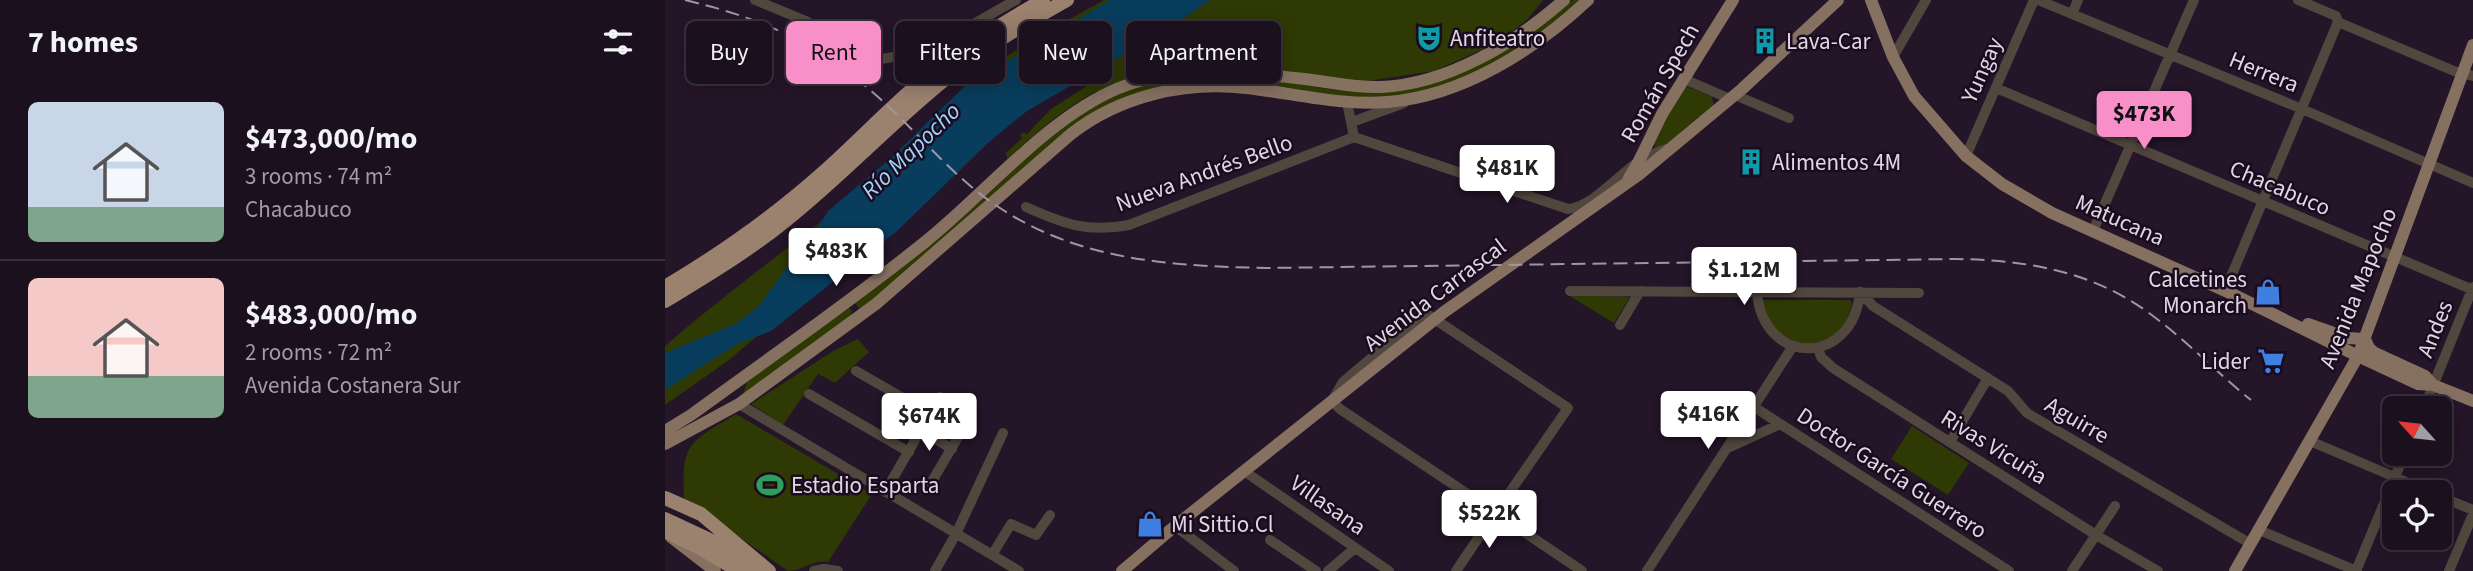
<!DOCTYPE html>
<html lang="en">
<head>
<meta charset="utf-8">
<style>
	:root { --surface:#1b101e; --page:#241927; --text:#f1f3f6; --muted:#a09da4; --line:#39303c; --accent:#f98fc9 }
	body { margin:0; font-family:"Source Sans 3",sans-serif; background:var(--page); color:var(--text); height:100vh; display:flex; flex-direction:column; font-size:26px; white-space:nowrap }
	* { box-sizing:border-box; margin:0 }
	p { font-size:23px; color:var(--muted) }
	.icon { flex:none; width:38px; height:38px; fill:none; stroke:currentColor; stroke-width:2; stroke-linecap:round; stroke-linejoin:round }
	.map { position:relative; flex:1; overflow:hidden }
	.side { display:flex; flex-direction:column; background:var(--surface); width:665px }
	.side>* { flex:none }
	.banner { position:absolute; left:21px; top:21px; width:665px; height:63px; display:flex; gap:14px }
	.needle { width:46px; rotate:297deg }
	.fabs { position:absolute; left:1717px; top:396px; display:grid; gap:14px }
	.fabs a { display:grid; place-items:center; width:70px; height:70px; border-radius:10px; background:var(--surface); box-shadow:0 4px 18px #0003,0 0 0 2px var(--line); font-size:35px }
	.price { position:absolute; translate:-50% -60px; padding:0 16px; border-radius:7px; background:#fff; color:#222; font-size:23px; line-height:46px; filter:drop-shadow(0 2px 4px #0008) }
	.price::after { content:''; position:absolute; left:50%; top:42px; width:21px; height:16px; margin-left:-10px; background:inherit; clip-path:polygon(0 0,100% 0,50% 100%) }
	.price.active { background:var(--accent); color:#111 }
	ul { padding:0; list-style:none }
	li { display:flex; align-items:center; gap:21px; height:175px; padding:0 28px }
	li+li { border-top:2px solid var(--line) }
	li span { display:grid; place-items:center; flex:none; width:196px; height:140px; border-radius:10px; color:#555 }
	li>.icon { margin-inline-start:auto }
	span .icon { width:84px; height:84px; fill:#fffc; stroke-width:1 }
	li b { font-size:30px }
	h2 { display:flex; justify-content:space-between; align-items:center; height:84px; padding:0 28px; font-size:30px }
	.pill { padding:0 24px; border-radius:10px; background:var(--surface); box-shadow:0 4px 18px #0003,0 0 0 2px var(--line); font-size:24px; line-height:63px }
	.pill.active { background:var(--accent); color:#111 }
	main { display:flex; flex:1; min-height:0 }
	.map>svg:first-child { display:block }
	.green { fill:#2e3903 }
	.water { fill:#093d5d }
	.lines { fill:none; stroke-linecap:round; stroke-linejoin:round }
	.minor { stroke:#51473f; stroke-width:10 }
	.major { stroke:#867161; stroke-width:12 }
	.highway { stroke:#9b826f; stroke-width:14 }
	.rail { stroke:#a195a4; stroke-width:2; stroke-dasharray:14 7; stroke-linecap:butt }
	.labels { text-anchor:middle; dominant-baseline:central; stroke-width:5; stroke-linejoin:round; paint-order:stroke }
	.poi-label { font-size:23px; fill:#e1d7e4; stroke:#1a0c1e; text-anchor:start }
	.street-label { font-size:23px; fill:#e1d7e4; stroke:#1a0c1e }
	.water-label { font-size:24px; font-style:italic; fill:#a1d3f9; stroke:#1a0c1e }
</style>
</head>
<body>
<main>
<section class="side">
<h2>7 homes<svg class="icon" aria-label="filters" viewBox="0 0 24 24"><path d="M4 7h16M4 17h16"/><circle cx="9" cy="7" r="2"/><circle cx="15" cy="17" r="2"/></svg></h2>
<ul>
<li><span style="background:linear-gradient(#c9d6e8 75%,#7fa58c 0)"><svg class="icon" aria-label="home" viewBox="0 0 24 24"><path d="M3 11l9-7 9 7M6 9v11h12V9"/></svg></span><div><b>$473,000/mo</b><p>3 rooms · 74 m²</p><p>Chacabuco</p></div></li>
<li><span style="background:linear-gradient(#f6c9c9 70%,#7fa58c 0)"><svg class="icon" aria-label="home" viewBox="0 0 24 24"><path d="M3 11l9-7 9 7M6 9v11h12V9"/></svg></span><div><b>$483,000/mo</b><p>2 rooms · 72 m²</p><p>Avenida Costanera Sur</p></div></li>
</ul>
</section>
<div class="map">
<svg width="1808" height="571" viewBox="0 0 1808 571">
	<rect width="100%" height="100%" fill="#241528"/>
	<path class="green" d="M439,0h103l-192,115 -286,245 -64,45v-59c62,-54 129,-101 192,-154 49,-41 91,-90 142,-130 32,-24 70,-42 105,-62z
		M545,0h333l-15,19 -31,24 -63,28 -73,11 -152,-17 -43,6 -67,23 -2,-3c-34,17 -61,43 -90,68l-1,-6 16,-15 -2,-3 4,-3 2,3 25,-26 42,-27 -3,-8 77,-44z
		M907,0h13l-63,51 -85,39 -59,11 -139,-16 -132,21 -245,206 -9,-11 204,-173 22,-15 63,-29 48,-8 72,3 74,11 61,1 152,-71z
		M1019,87h5l23,10 2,8 -11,13 -5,-1 -17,15v5l-25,13 -3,-11z
		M903,295l62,2 -16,26z
		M1097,300h88l2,3 -1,9 -8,15 -16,14 -24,4 -30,-14z
		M184,308l3,3 -2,6 -108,80 5,-15 51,-40z
		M193,339l11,13 -34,31 -17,-9 -35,51 -32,-21 82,-53z
		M71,414l136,80 -44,68c-16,-3 -24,9 -40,9l-104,-73c-3,-56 6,-56 52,-84z
		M1247,426l57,37 -21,32 -57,-36z"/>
	<path class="water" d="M445,0h100l-43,30 -140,81 -38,31 -93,90 -125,99 -34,13 -72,46v-37l72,-30 22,-17 31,-43 13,-13 25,-39 63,-53 73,-71 26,-13 29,-20z"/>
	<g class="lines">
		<path class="minor" d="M90,0l51,21 61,39c57,-1 101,-34 149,-60
			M1373,0l264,109 171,74
			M1633,0l38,16 2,6 116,49 19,5
			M1407,14l6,-14
			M1228,57l33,-57
			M1019,79l46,20
			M1331,88l477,202
			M1070,95l54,23
			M682,102l7,35
			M687,122l52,-19
			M689,137l214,72c25,-2 52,-36 73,-49 8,-5 17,-8 25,-11
			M1301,156l68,-156
			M361,207c38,17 61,26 103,18l225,-88
			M1428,231l101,-231
			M905,291l349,2
			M1560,291l113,-269
			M1092,292c6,75 96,75 103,0
			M1195,292l13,14 135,85 19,22 224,131
			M955,325l20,-34
			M1153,348l3,9 12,11 263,167 62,36
			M191,371l75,43
			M144,394l100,58
			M74,404l280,167
			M1089,407l255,164
			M1759,408l49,-121
			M256,430l31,19
			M1645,441l120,51
			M1285,442l38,-64
			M1065,447l50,-23
			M579,471l145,100
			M266,483l40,-68
			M220,492l55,-95
			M1774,496l34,14
			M510,526l59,45
			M1594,530l98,41
			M605,540l46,31
			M327,555l19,-31 25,11 14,-20
			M149,571l10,-2 14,2
			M270,571l21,-37 47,-101
			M663,571l27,-23
			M791,571l39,-58 6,-8 67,-97 -138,-92 -8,-1 -79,67 -11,19 8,8 162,108 80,54
			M982,571l146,-225
			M1407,571l43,-65
			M1691,571l49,-118
			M1784,571l24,-57"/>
		<path class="major" d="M1206,0l22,57 21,39 52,60 36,28 50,29 178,80 128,63 60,28 15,1 40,16
			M964,178l10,-17 23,-47 71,-114
			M1643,324l40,14 17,1
			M1700,339l4,9 6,5 50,23 8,9
			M0,431l26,-16c78,-57 158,-112 234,-173 60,-48 123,-125 194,-154 63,-25 128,-16 193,-8 23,3 46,8 69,7 67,-3 134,-44 183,-87
			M0,444l74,-40 137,-100 195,-170c49,-38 113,-53 175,-46 47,5 94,18 142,14 74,-6 147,-52 200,-102
			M6,537l44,34
			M457,571l53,-45 269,-214 197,-139 101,-84 96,-89
			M1570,571l123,-215 115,-311"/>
		<path class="highway" d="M0,287c57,-34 111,-72 160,-116 37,-33 71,-70 110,-101 34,-27 71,-48 108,-70
			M0,301c41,-25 83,-50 120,-80 59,-47 110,-103 169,-149 35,-28 74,-50 113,-72
			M0,498l36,16 68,57
			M0,519l45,21 43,27
			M0,531l33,16 41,24"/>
		<path class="rail" d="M20,0c84,20 139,46 203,106 36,34 68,73 109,100 81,55 175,60 270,62l689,-9c70,1 136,12 193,54 36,26 67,59 102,87"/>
	</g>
	<defs>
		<g id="theatre-bare" transform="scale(2.1)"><path d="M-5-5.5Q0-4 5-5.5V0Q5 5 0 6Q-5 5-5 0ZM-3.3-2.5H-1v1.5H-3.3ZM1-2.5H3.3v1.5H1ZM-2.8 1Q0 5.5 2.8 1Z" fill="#0f9aa8" stroke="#1a0c1e" stroke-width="2.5" paint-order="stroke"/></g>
		<g id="building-bare" transform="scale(2.1)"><path d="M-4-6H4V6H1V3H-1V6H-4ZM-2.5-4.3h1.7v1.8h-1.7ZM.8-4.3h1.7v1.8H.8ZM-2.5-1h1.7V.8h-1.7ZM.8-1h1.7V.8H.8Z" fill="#0f9aa8" stroke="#1a0c1e" stroke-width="2.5" paint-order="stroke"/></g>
		<g id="shop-bare" transform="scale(2.1)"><path d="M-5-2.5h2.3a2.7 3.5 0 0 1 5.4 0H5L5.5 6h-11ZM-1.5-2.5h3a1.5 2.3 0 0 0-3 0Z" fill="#3f7fe0" stroke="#1a0c1e" stroke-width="2.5" paint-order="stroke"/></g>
		<g id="supermarket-bare" transform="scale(2.1)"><path d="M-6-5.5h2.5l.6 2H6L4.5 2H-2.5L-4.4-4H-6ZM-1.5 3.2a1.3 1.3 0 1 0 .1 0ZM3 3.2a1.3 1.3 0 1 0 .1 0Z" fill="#3f7fe0" stroke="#1a0c1e" stroke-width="2.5" paint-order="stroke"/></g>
		<g id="stadium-bare" transform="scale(2.1)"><path d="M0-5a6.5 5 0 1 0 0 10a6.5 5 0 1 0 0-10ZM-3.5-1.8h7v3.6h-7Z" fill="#2e9e5b" stroke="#1a0c1e" stroke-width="2.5" paint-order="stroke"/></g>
	</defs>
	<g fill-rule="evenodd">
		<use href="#theatre-bare" x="764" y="38"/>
		<use href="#building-bare" x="1100" y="41"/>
		<use href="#building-bare" x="1086" y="162"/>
		<use href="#shop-bare" x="1603" y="292"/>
		<use href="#supermarket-bare" x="1606" y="361"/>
		<use href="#stadium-bare" x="105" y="485"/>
		<use href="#shop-bare" x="485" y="524"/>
	</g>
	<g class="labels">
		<g class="poi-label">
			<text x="785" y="38">Anfiteatro</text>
			<text x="1121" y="41">Lava-Car</text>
			<text x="1107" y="162">Alimentos 4M</text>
			<text x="1582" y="279" text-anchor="end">Calcetines<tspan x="1582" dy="26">Monarch</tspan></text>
			<text x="1585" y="361" text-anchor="end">Lider</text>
			<text x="126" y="485">Estadio Esparta</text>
			<text x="506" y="524">Mi Sittio.Cl</text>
		</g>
		<g class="street-label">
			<text transform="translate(1317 70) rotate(-66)">Yungay</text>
			<text transform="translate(1599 72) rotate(22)">Herrera</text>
			<text transform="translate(995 83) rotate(-60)">Román Spech</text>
			<text transform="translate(539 173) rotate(-20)">Nueva Andrés Bello</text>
			<text transform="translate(1615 188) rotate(23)">Chacabuco</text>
			<text transform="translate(1455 220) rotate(24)">Matucana</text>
			<text transform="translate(1693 288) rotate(-68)">Avenida Mapocho</text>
			<text transform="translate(770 295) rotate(-37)">Avenida Carrascal</text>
			<text transform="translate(1770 329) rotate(-68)">Andes</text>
			<text transform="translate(1412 420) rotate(30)">Aguirre</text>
			<text transform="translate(1329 447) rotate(32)">Rivas Vicuña</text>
			<text transform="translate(1227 473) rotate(33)">Doctor García Guerrero</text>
			<text transform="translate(663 505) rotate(35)">Villasana</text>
		</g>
		<g class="water-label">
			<text transform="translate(246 151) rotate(-44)">Río Mapocho</text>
		</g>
	</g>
</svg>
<div class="fabs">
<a><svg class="needle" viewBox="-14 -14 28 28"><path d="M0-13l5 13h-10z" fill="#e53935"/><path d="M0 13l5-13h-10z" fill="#a09da4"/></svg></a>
<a><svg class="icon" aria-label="locate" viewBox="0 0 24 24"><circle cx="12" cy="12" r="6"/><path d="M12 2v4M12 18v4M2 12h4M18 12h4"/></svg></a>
</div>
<b class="price active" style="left:1479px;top:151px">$473K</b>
<b class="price" style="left:842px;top:205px">$481K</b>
<b class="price" style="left:171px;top:288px">$483K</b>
<b class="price" style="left:1079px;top:307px">$1.12M</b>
<b class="price" style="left:1043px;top:451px">$416K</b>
<b class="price" style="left:264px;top:453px">$674K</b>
<b class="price" style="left:824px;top:550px">$522K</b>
<div class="banner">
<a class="pill">Buy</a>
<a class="pill active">Rent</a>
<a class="pill">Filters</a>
<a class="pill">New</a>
<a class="pill">Apartment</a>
</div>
</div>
</main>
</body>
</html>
